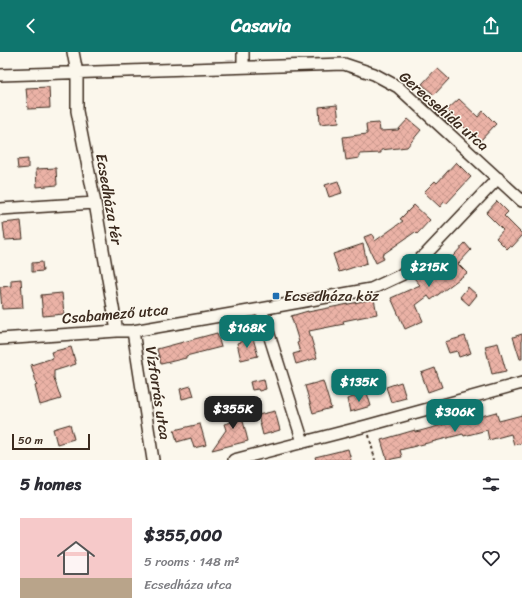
<!DOCTYPE html>
<html lang="en">
<head>
<meta charset="utf-8">
<style>
	:root { --surface:#fff; --page:#f2f2f3; --text:#2b2b33; --muted:#7c7c81; --line:#e1e1e2; --accent:#0f766e }
	body { margin:0; font-family:Sriracha,sans-serif; background:var(--page); color:var(--text); height:100vh; display:flex; flex-direction:column; font-size:15px; white-space:nowrap }
	* { box-sizing:border-box; margin:0 }
	p { font-size:13px; color:var(--muted) }
	.icon { flex:none; width:22px; height:22px; fill:none; stroke:currentColor; stroke-width:2; stroke-linecap:round; stroke-linejoin:round }
	.map { position:relative; height:408px; overflow:hidden }
	.panel { display:flex; flex-direction:column; background:var(--surface); flex:1 }
	.panel>* { flex:none }
	.scale { position:absolute; left:12px; bottom:10px; width:78px; box-sizing:border-box; padding-left:4px; border:2px solid #3b2a1e; border-top:0; font-size:11px; line-height:14px; white-space:nowrap; color:#3b2a1e; -webkit-text-stroke:3px #fbf7ec; paint-order:stroke }
	.price { position:absolute; translate:-50% -34px; padding:0 9px; border-radius:8px; background:var(--accent); color:#fff; font-size:13px; line-height:26px; filter:drop-shadow(0 1px 2px #0008) }
	.price::after { content:''; position:absolute; left:50%; top:24px; width:12px; height:9px; margin-left:-6px; background:inherit; clip-path:polygon(0 0,100% 0,50% 100%) }
	.price.current { background:#222; color:#fff }
	ul { padding:0; list-style:none }
	li { display:flex; align-items:center; gap:12px; height:100px; padding:0 20px }
	li+li { border-top:1px solid var(--line) }
	li span { display:grid; place-items:center; flex:none; width:112px; height:80px; border-radius:0px; color:#555 }
	li>.icon { margin-inline-start:auto }
	span .icon { width:48px; height:48px; fill:#fffc; stroke-width:1 }
	li b { font-size:17px }
	h2 { display:flex; justify-content:space-between; align-items:center; height:48px; padding:0 20px; font-size:17px }
	header { display:flex; justify-content:space-between; align-items:center; height:52px; padding:0 20px; background:var(--accent); color:#fff; font-size:18px; font-weight:700 }
	.map>svg:first-child { display:block }
	.building { fill:url(#building-cross-hatch); stroke:#3b2a1e }
	.lines { fill:none; stroke-linecap:round; stroke-linejoin:round }
	.minor-casing { stroke:#3b2a1e; stroke-width:14 }
	.path { stroke:#3b2a1e; stroke-width:2; stroke-dasharray:3 3; stroke-linecap:butt }
	.minor { stroke:#fbf7ec; stroke-width:11 }
	.poi-dot { fill:#1f6fb2; stroke:#fbf7ec; stroke-width:1.5 }
	.labels { text-anchor:middle; dominant-baseline:central; stroke-width:3; stroke-linejoin:round; paint-order:stroke }
	.street-label { font-size:15px; fill:#3b2a1e; stroke:#fbf7ec }
	.poi-label { font-size:15px; fill:#3b2a1e; stroke:#fbf7ec; text-anchor:start }
</style>
</head>
<body>
<header><svg class="icon" aria-label="back" viewBox="0 0 24 24"><path d="M15 5l-7 7 7 7"/></svg>Casavia<svg class="icon" aria-label="share" viewBox="0 0 24 24"><path d="M12 15V3M7 8l5-5 5 5M5 13v7h14v-7"/></svg></header>
<div class="map">
<svg width="522" height="408" viewBox="0 0 522 408">
	<defs>
		<pattern id="building-cross-hatch" width="8" height="8" patternUnits="userSpaceOnUse"><rect width="8" height="8" fill="#ebb2a6"/><path d="M0 0l8 8M0 8l8-8" fill="none" stroke="#ca998e"/></pattern>
	</defs>
	<rect width="100%" height="100%" fill="#fbf7ec"/>
	<filter id="ink" filterUnits="userSpaceOnUse"><feTurbulence type="fractalNoise" baseFrequency=".025" numOctaves="2"/><feDisplacementMap in="SourceGraphic" scale="8" xChannelSelector="R" yChannelSelector="G"/><feConvolveMatrix kernelMatrix="1 2 1 2 8 2 1 2 1" color-interpolation-filters="sRGB"/></filter>
	<g filter="url(#ink)">
		<path class="building" d="M437,16l12,11 -15,16 -12,-11z
			M49,35l1,21 -22,1 -2,-21z
			M459,47l19,18 5,-6 13,13 -17,18 -32,-32z
			M337,53l2,17 -19,2 -1,-17z
			M408,67l13,11 -14,17 -26,3v3l-22,1v4l-13,2 -3,-23 24,-3 -1,-10 13,-1 1,8 18,-1z
			M28,107v9l-10,1 -1,-9z
			M456,110l15,15 -25,27 -2,-2 -4,5 -16,-15 11,-11 2,2z
			M56,116l1,17 -20,2 -1,-18z
			M338,129l4,12 -13,4 -4,-12z
			M497,149l11,11 -4,4 18,18v2l-10,11 -2,-1 -3,3 -11,-11 7,-8 -17,-17z
			M414,153l16,15 -13,14 -2,-2 -33,23 2,4 -8,4 -12,-26 8,-3 3,7 28,-20 -3,-2z
			M21,169l2,18 -18,1 -2,-17z
			M465,191l6,7 -13,14 9,9 -36,27 -3,-4 -12,9 7,16 -18,8 -14,-31 29,-13 -6,-7 12,-9 7,9z
			M363,192l4,19 -28,9 -6,-18z
			M42,210l1,9 -11,1v-9z
			M21,227l2,29 -21,1 -2,-22 11,-1v-6z
			M468,235l9,8 -8,10 -9,-8z
			M62,241l2,21 -21,2 -2,-21z
			M374,247l3,15 -34,7 1,3 -35,7 8,27 -21,6 -3,-10 7,-2 -3,-9 2,-1 -8,-26 17,-5v1z
			M217,281l4,14 -35,9v2l-25,6 -4,-15z
			M522,282v25h-2l-7,-22z
			M465,284l6,17 -12,4 -2,-6 -8,2 -4,-11z
			M253,286l5,18 -17,4 -4,-17z
			M498,291l8,28 -14,3 -7,-28z
			M71,295l5,17 -22,7v7l7,21 -21,6 -5,-19 2,-1 -6,-20 22,-7 -2,-6z
			M435,316l7,19 -14,5 -7,-19z
			M264,327l2,10 -7,2 -1,-2 -6,1 -2,-8z
			M323,329l8,27 -18,5 -8,-27z
			M401,330l5,16 -15,4 -5,-15z
			M191,334l3,10 -12,3 -2,-10z
			M367,341l4,13 -21,6 -3,-13z
			M239,353l9,36 -36,9 14,-20 -2,-6 8,-2 -4,-14z
			M275,359l5,19 -17,5 -5,-20z
			M496,360l3,9 23,-6v28l-8,2 -3,-11 -22,6 -2,-10 -23,6 -1,-2 -63,16 2,7 -15,3 -6,-20 34,-10v2l5,-1 40,-11 -1,-1 11,-3 1,3z
			M70,372l4,15 -17,5 -4,-15z
			M200,372l6,21 -12,3 -3,-10 -14,4 -3,-12z
			M348,397l3,11h-35l-1,-3z"/>
		<g class="lines">
			<g class="minor-casing">
				<path id="minor" d="M73,0l4,21v38l18,92 22,128
					M243,0v14
					M0,23l344,-11 30,10 24,13 124,114
					M0,157l95,-6
					M261,257l42,133
					M133,279l20,129
					M0,287l117,-8h16l128,-22 110,-20 30,-14 24,-20 73,-77
					M234,408l132,-34 156,-43"/>
			</g>
			<path class="path" d="M369,383l6,25"/>
			<use href="#minor" class="minor"/>
		</g>
	</g>
	<rect class="poi-dot" x="272" y="240" width="8" height="8" rx="2"/>
	<g class="labels">
		<g class="street-label">
			<text transform="translate(444 59) rotate(41)">Gerecsehida utca</text>
			<text transform="translate(109 147) rotate(80)">Ecsedháza tér</text>
			<text transform="translate(115 262) rotate(-5)">Csabamező utca</text>
			<text transform="translate(158 341) rotate(81)">Vízforrás utca</text>
		</g>
		<g class="poi-label">
			<text x="284" y="244">Ecsedháza köz</text>
		</g>
	</g>
</svg>
<div class="scale">50 m</div>
<b class="price" style="left:429px;top:236px">$215K</b>
<b class="price" style="left:247px;top:297px">$168K</b>
<b class="price" style="left:359px;top:351px">$135K</b>
<b class="price current" style="left:233px;top:378px">$355K</b>
<b class="price" style="left:455px;top:381px">$306K</b>
</div>
<section class="panel">
<h2>5 homes<svg class="icon" aria-label="filters" viewBox="0 0 24 24"><path d="M4 7h16M4 17h16"/><circle cx="9" cy="7" r="2"/><circle cx="15" cy="17" r="2"/></svg></h2>
<ul>
<li><span style="background:linear-gradient(#f6c9c9 75%,#b9a48a 0)"><svg class="icon" aria-label="home" viewBox="0 0 24 24"><path d="M3 11l9-7 9 7M6 9v11h12V9"/></svg></span><div><b>$355,000</b><p>5 rooms · 148 m²</p><p>Ecsedháza utca</p></div><svg class="icon" aria-label="heart" viewBox="0 0 24 24"><path d="M12 20l-8-8c-3-5 5-10 8-4 3-6 11-1 8 4z"/></svg></li>
</ul>
</section>
</body>
</html>
